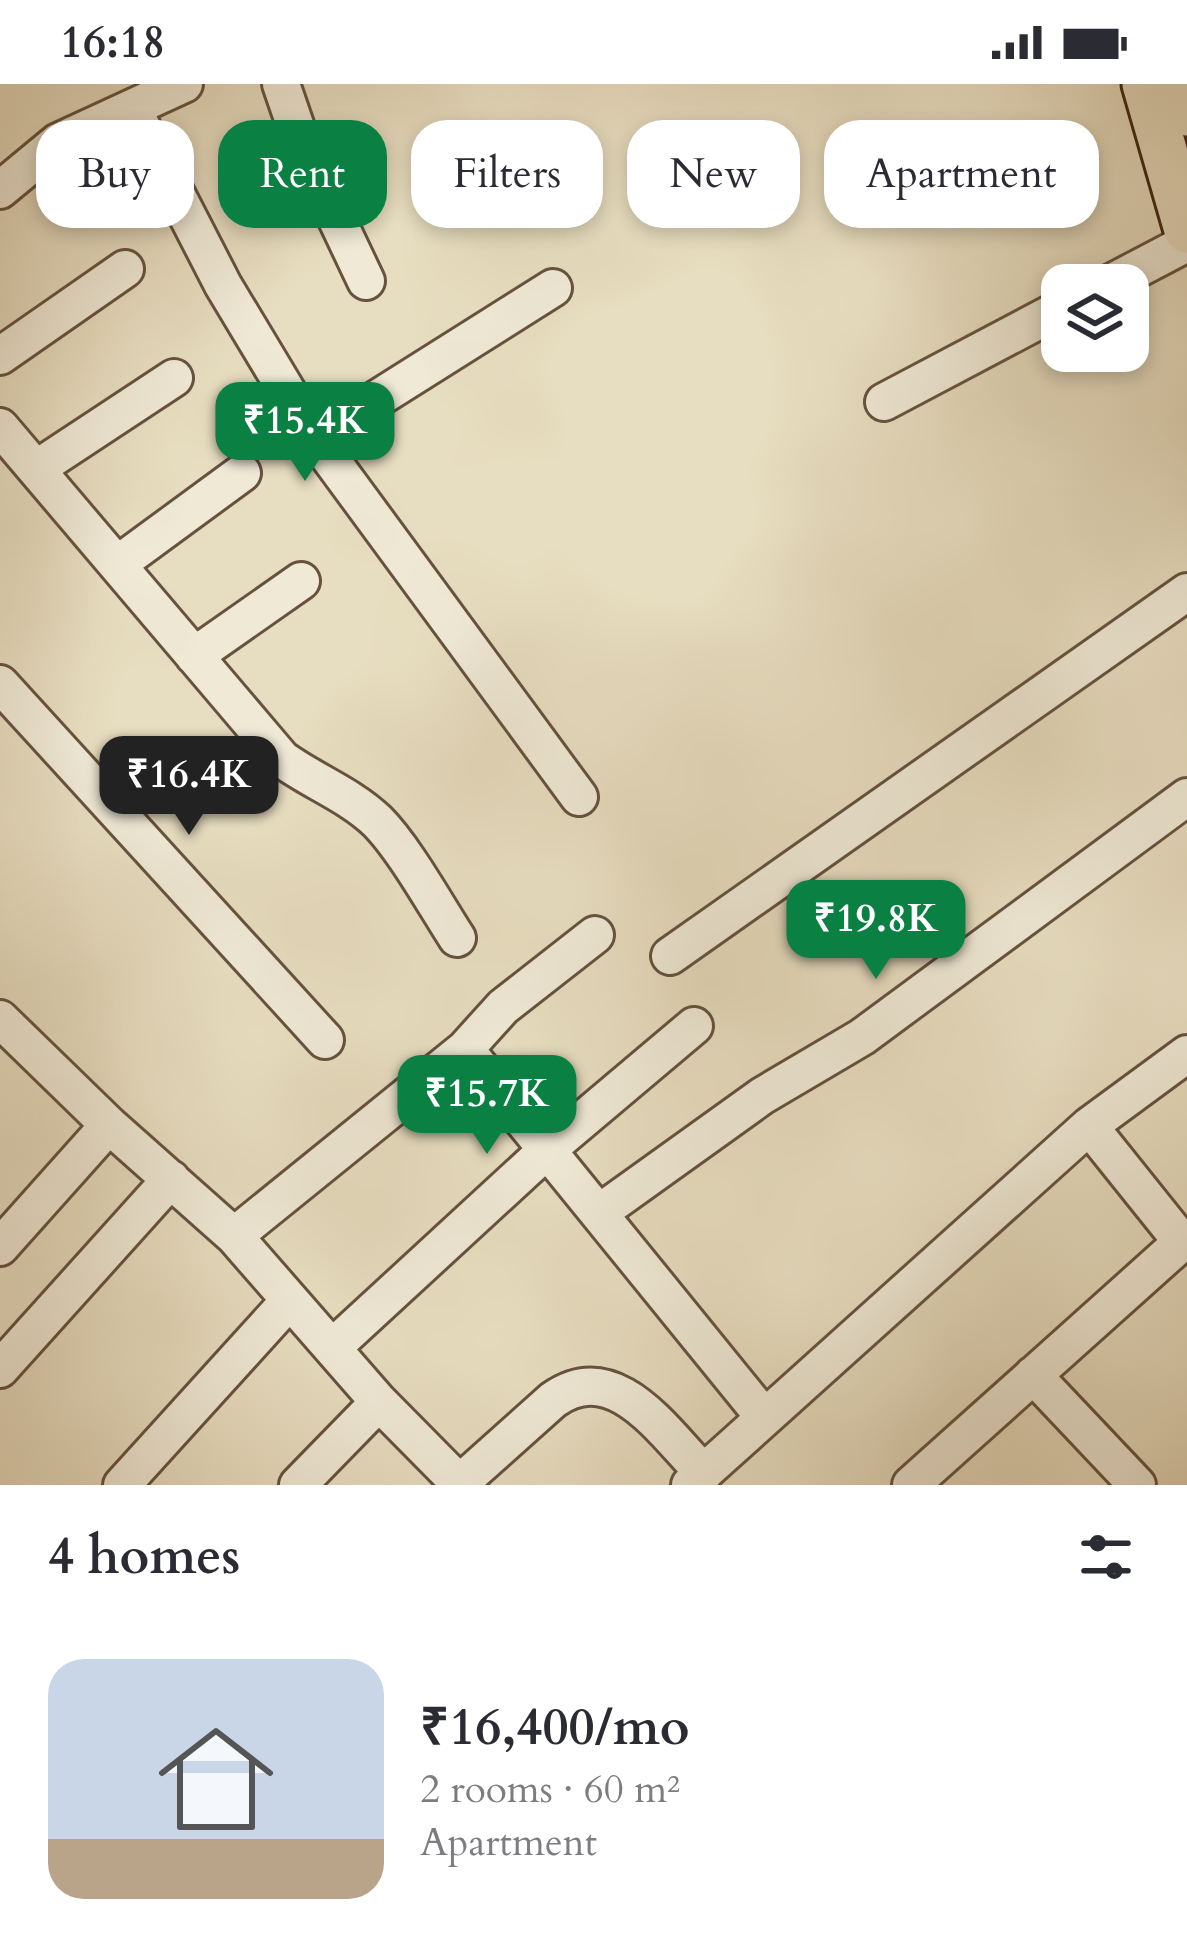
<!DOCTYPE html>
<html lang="en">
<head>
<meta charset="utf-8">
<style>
	:root { --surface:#fff; --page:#f2f2f3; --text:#2b2b33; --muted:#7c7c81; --accent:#0b8043 }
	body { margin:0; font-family:Cardo,serif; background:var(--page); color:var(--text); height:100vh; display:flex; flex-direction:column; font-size:45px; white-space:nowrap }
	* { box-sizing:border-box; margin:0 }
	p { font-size:39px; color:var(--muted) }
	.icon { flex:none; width:66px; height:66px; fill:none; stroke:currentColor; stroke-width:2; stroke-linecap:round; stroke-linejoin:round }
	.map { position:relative; height:1401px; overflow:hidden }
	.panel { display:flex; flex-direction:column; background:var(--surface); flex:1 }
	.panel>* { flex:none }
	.guide { position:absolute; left:36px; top:36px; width:1116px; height:108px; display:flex; gap:24px }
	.controls { position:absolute; left:1041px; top:180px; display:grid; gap:24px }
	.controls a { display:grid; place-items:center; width:108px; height:108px; border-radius:24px; background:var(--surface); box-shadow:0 6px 18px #0003; font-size:60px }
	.price { position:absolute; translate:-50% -102px; padding:0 27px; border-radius:24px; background:var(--accent); color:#fff; font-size:39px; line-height:78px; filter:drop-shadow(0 3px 6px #0008) }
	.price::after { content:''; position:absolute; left:50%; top:72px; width:36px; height:27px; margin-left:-18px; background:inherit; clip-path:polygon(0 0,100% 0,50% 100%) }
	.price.current { background:#222; color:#fff }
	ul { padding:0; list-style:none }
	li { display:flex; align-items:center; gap:36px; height:300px; padding:0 48px }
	li span { display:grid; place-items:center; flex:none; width:336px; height:240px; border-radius:36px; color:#555 }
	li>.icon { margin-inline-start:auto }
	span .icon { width:144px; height:144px; fill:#fffc; stroke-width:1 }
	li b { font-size:51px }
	h2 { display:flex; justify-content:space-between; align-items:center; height:144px; padding:0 48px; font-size:51px }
	.tag { padding:0 42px; border-radius:36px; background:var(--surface); box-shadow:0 6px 18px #0003; font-size:42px; line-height:108px }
	.tag.current { background:var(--accent); color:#fff }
	.status { display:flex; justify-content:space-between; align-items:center; height:84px; padding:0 60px; background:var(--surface); direction:ltr }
	.status svg { height:33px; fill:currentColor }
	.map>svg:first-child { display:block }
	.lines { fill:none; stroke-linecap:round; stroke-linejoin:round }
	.minor-casing { stroke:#66523f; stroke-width:42 }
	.major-casing { stroke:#3b2414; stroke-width:51 }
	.minor { stroke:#efe9d6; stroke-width:36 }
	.major { stroke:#e7ddc0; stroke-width:45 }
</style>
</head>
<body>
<div class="status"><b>16:18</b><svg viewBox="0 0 49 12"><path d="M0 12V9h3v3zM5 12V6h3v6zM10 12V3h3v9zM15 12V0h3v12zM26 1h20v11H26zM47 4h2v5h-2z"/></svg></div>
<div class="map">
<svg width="1187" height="1401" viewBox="0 0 1187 1401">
	<rect width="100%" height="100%" fill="#e7ddc0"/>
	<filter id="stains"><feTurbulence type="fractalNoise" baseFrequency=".00167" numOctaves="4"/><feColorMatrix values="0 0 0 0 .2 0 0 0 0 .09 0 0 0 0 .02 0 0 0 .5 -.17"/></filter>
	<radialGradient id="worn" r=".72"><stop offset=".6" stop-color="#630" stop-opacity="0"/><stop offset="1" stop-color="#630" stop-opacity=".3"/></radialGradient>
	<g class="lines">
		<g class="minor-casing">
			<path id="minor" d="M281,0l22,64 63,133
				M132,24l91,177 92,153 264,359
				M0,106l58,-48 126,-58
				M1107,201l80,-42
				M0,272l125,-87
				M884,318l178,-94
				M0,343l282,332c30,22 68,36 95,62 27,27 58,83 80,117
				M315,354l238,-150
				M36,385l138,-91
				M118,480l124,-91
				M194,572l107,-75
				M0,600l325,356
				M670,872l517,-364
				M0,935l109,106 125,111 145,166 82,83
				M465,965l38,-42 92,-72
				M599,1129l163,-117 100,-59 325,-240
				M234,1152l231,-187 299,368
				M0,1163l109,-122
				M332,1264l215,-198 147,-124
				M0,1285l171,-190
				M1033,1291l104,110
				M122,1401l168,-185
				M298,1401l81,-83
				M458,1401l95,-85c62,-44 110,32 151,73
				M690,1401l399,-359 98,-72
				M911,1401l271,-243 -93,-116"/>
		</g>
		<g class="major-casing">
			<path id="major" d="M1145,0l42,146
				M1179,0l8,29"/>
		</g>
		<use href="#minor" class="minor"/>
		<use href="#major" class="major"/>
	</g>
	<rect width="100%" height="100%" filter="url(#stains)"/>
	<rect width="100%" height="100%" fill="url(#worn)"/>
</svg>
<div class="controls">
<a><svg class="icon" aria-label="layers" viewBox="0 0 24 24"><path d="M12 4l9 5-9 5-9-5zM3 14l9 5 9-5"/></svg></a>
</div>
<b class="price" style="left:305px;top:400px">₹15.4K</b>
<b class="price current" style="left:189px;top:754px">₹16.4K</b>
<b class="price" style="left:876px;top:898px">₹19.8K</b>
<b class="price" style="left:487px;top:1073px">₹15.7K</b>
<div class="guide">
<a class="tag">Buy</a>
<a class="tag current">Rent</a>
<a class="tag">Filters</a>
<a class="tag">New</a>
<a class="tag">Apartment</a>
</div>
</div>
<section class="panel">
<h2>4 homes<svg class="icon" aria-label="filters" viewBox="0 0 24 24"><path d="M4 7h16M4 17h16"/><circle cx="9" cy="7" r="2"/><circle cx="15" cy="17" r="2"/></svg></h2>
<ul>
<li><span style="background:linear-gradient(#c9d6e8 75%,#b9a48a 0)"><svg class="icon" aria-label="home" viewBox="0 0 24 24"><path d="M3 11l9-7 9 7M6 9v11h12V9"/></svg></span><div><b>₹16,400/mo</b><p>2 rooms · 60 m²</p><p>Apartment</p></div></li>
</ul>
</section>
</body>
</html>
